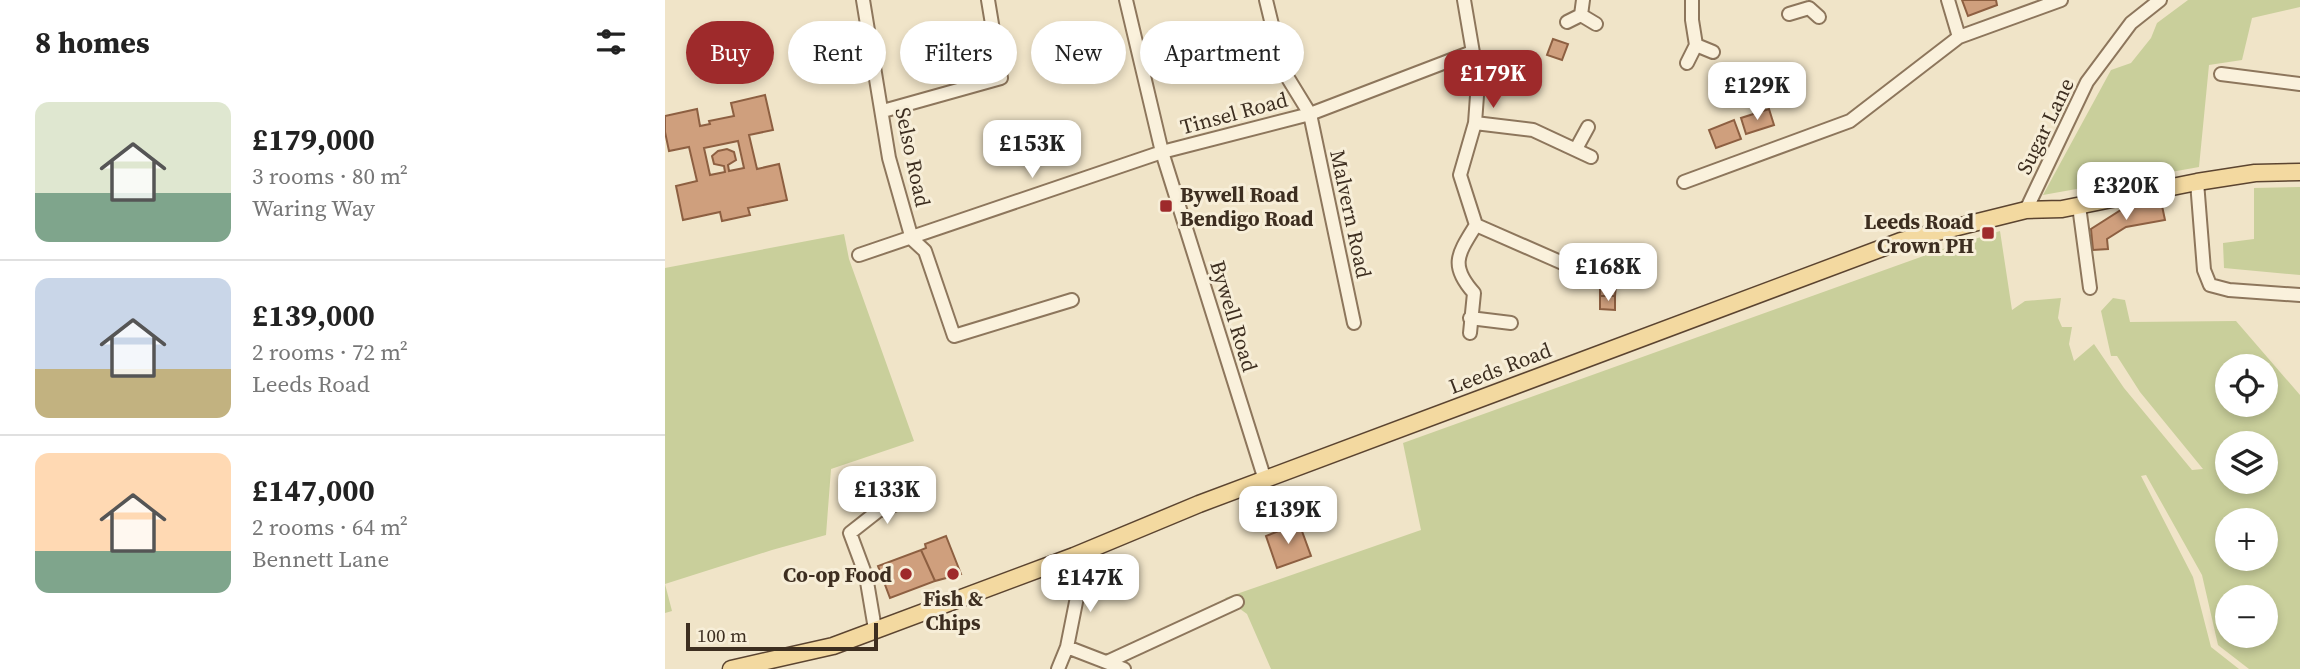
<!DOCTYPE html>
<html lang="en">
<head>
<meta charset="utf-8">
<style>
	:root { --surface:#fff; --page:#f6f6f6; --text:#222; --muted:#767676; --line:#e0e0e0; --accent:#9e2a2b }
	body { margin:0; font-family:"Source Serif 4",serif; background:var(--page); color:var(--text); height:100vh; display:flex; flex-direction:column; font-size:26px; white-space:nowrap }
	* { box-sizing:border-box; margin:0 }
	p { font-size:23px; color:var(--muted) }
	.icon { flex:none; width:38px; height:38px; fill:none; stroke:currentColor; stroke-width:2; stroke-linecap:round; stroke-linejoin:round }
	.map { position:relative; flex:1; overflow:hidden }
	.side { display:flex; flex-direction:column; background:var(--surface); width:665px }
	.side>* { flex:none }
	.guide { position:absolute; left:21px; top:21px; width:665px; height:63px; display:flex; gap:14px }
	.buttons { position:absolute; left:1550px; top:354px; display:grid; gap:14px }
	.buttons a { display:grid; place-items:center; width:63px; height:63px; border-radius:50%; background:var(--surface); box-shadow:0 4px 10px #0003; font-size:35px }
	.scale { position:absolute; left:21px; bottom:18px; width:192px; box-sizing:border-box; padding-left:7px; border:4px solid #3d2e20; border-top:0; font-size:19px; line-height:24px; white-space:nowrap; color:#3d2e20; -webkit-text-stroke:5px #f7eed8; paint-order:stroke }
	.price { position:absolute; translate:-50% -60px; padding:0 16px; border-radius:14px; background:#fff; color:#222; font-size:23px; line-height:46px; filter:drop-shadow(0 2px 4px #0008) }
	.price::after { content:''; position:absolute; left:50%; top:42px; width:21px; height:16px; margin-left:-10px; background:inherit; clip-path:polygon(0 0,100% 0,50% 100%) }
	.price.on { background:var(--accent); color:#fff }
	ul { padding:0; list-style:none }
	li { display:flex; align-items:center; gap:21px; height:175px; padding:0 35px }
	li+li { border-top:2px solid var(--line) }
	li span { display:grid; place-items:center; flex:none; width:196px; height:140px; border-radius:14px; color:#555 }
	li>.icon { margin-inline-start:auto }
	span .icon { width:84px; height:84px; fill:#fffc; stroke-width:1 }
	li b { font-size:30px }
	h2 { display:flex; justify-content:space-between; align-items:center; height:84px; padding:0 35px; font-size:30px }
	.pill { padding:0 24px; border-radius:32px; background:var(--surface); box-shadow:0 4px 10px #0003; font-size:24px; line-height:63px }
	.pill.on { background:var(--accent); color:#fff }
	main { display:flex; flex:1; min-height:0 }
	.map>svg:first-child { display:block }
	.green { fill:#c9cf9b; fill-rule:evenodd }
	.building { fill:#cf9f7d; stroke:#8d5f41; stroke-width:2; fill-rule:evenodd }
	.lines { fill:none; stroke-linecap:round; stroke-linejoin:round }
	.minor-casing { stroke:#8d765c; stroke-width:16 }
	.major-casing { stroke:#5b4430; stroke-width:19 }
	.minor { stroke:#faf1dc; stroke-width:12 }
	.major { stroke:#f3d9a0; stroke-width:16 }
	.poi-dot { fill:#9e2a2b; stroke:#f7eed8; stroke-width:2.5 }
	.labels { text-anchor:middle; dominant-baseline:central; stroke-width:6; stroke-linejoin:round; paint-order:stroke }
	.street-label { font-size:21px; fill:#3d2e20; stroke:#f7eed8 }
	.poi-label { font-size:21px; font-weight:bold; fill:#3d2e20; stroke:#f7eed8; text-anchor:end }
</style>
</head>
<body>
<main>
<section class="side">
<h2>8 homes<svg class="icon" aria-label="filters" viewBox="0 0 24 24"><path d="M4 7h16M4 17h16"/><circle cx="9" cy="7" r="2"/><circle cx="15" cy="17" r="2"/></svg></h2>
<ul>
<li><span style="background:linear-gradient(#dfe7d0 65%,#7fa58c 0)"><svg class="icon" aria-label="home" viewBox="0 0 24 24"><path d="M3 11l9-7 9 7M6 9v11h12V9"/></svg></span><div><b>£179,000</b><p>3 rooms · 80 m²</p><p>Waring Way</p></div></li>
<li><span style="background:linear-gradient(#c9d6e8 65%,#c2b280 0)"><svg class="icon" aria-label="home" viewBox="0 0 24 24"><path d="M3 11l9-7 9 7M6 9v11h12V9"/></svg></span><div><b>£139,000</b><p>2 rooms · 72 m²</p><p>Leeds Road</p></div></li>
<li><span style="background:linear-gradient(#ffd9b3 70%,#7fa58c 0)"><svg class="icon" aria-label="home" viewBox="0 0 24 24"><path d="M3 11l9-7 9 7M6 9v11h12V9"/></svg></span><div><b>£147,000</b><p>2 rooms · 64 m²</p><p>Bennett Lane</p></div></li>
</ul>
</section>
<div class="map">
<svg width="1635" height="669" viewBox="0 0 1635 669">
	<rect width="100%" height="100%" fill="#f0e4c8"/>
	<path class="green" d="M1523,0h112v7l-48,11 -10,42 -33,5 -10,102 -156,28 68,-125 20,-7 20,-25 6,-15z
		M1635,187v88l-76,-7 -1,-25 31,-4v-51z
		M1335,231l12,79 13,-9 36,-3 -3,20 4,9h10l-3,17 5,17 20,-17 30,44 68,82 11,-1 -63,-77 -23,-36h-6l-10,-45 12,-13 12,2 5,22 106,-1 64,74v274h-51l-31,-24 -16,-70 -56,-100 -5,1 52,101 18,70 28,22h-968l-24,-55 -22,-16 196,-68 -18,-87 540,-194zM1563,366h38v38h-38zM1563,443h38v38h-38zM1563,520h38v38h-38zM1563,597h38v38h-38z
		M179,234l5,25 65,182 -83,28 -5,66 -54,15 -107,34 7,27 -7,2v-345z"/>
	<path class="building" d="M1297,0h34l1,5 -29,11z
		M888,39l15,5 -6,16 -15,-5z
		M100,95l8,35 -24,5 8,34 22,-5 8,36 -39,8 2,7 -28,6 -2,-9 -37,8 -7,-34 21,-5 -8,-34 -20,4 -4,-19v-16l32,-7 3,17 10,-2 -1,-3 25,-5 -3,-13zM73,141l6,27 -15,3 -1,-6 8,-5 -2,-8 -7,-3 -9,2 -6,5 2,8 10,2 1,6 -15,3 -6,-27z
		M1104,109l5,16 -28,9 -5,-16z
		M1069,120l7,19 -25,9 -7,-18z
		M1496,201l4,19 -39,7 -19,12 1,10 -15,1 -2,-21 33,-21z
		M935,259h16v13h-16z
		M935,272h16v13h-16z
		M935,285h16l-1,11h-15z
		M935,296h15v14l-15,-1z
		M634,523l12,33 -34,12 -11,-32z
		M281,536l15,38 -26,7 -14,-31 5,-2 -1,-4z
		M256,550l14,31 -45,17 -12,-32z"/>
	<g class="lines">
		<g class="minor-casing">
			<path id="minor" d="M198,0l26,158 23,81
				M461,0l36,152 103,328
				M601,0l17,70 27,44 44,209
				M799,0l14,82 -3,41 -15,52 16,50c-18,29 -27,40 -2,68l-4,40
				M1283,0l11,37
				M1124,14l20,-6 10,9
				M916,15l15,9
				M902,22l14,-7 2,-15
				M1031,45l17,7
				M1022,63l9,-18 -4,-25v-20
				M1556,74l79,10
				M218,111l118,-33 -13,-78
				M810,123l58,7 58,27
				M911,149l12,-22
				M1019,182l166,-61 109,-84 102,-37
				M1532,182l7,88 6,15 19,5 71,5
				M1414,206l11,82
				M1361,210l61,-128 44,-59 29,-23
				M811,225l98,43
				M247,239l13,12 29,85 118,-36
				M194,255l303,-103 148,-38 162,-62
				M805,318l41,5
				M210,629l-9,-53 -16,-43 28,-22 34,-13
				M402,647l57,22
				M442,662l130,-60
				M393,669l9,-22 13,-65 -6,-26"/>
		</g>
		<g class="major-casing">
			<path id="major" d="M66,669l102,-23 241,-90 125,-52 702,-263 125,-31 36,-1 135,-27 58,-9 45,-1"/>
		</g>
		<use href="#minor" class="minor"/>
		<use href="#major" class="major"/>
	</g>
	<g class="poi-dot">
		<rect x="494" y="199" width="14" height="14" rx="3.5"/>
		<rect x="1316" y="226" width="14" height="14" rx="3.5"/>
		<circle cx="241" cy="574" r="7"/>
		<circle cx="288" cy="574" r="7"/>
	</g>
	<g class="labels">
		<g class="street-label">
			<text transform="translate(569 113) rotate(-15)">Tinsel Road</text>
			<text transform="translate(1380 126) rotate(-64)">Sugar Lane</text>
			<text transform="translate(248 157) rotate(78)">Selso Road</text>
			<text transform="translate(686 214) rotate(78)">Malvern Road</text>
			<text transform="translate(569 316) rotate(73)">Bywell Road</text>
			<text transform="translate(835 368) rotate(-21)">Leeds Road</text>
		</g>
		<g class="poi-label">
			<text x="515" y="194" text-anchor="start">Bywell Road<tspan x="515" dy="24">Bendigo Road</tspan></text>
			<text x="1309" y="221">Leeds Road<tspan x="1309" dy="24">Crown PH</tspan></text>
			<text x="227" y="574">Co-op Food</text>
			<text x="288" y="598" text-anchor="middle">Fish &amp;<tspan x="288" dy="24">Chips</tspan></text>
		</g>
	</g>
</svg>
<div class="buttons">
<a><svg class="icon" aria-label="locate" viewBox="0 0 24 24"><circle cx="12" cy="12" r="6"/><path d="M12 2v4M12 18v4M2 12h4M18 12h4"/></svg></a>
<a><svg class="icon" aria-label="layers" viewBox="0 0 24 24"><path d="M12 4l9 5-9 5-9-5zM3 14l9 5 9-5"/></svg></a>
<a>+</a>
<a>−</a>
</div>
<div class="scale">100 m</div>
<b class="price on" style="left:828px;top:110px">£179K</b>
<b class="price" style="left:1092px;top:122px">£129K</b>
<b class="price" style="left:367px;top:180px">£153K</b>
<b class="price" style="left:1461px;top:222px">£320K</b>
<b class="price" style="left:943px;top:303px">£168K</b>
<b class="price" style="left:222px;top:526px">£133K</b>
<b class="price" style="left:623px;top:546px">£139K</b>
<b class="price" style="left:425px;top:614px">£147K</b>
<div class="guide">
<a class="pill on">Buy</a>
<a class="pill">Rent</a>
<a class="pill">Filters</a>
<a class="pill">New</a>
<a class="pill">Apartment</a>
</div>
</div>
</main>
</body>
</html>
